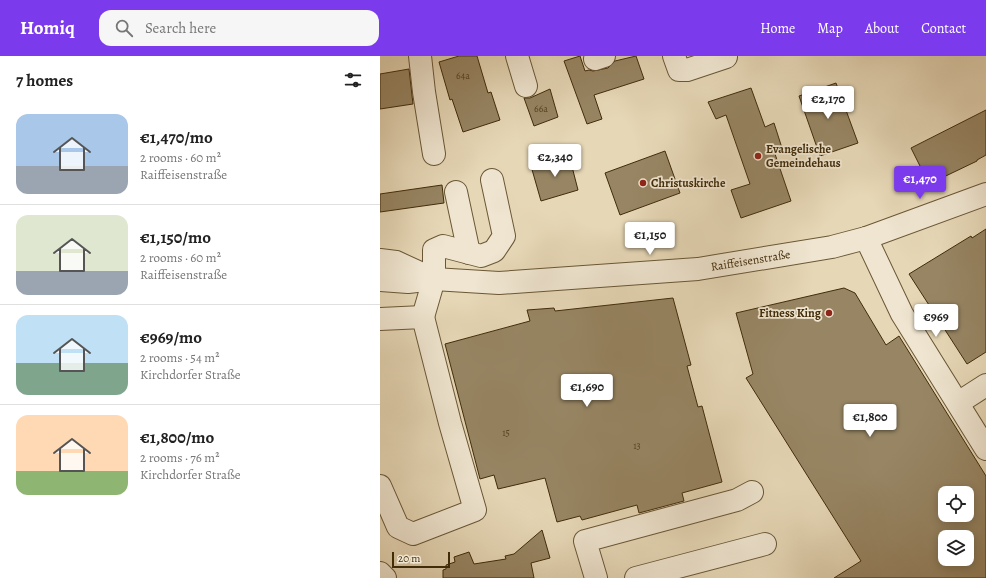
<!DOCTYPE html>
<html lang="en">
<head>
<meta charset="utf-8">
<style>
	:root { --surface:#fff; --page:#f6f6f6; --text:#222; --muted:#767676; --line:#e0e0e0; --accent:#7c3aed }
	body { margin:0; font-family:Alegreya,serif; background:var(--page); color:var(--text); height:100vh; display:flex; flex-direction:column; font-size:15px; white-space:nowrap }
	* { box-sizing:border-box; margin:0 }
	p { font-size:13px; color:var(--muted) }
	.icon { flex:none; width:22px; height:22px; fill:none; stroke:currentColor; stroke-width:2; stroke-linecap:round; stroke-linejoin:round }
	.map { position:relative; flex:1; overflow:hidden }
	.details { display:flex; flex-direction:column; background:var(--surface); width:380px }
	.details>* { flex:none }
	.buttons { position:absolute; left:558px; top:430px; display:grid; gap:8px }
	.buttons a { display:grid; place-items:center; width:36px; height:36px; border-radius:8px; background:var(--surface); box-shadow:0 2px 10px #0003; font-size:20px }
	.scale { position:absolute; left:12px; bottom:10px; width:58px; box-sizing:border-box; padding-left:4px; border:2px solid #412c0a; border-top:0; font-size:11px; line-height:14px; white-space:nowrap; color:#412c0a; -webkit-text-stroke:3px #efe5d0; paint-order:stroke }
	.price { position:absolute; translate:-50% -34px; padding:0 9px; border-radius:4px; background:#fff; color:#222; font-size:13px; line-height:26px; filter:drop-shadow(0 1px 2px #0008) }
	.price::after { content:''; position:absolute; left:50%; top:24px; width:12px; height:9px; margin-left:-6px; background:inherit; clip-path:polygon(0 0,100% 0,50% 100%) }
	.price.current { background:var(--accent); color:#fff }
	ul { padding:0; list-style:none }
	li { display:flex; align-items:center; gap:12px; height:100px; padding:0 16px }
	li+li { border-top:1px solid var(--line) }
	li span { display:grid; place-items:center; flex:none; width:112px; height:80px; border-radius:12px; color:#555 }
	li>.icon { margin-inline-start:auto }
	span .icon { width:48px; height:48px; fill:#fffc; stroke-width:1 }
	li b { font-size:17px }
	h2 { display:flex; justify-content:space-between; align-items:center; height:48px; padding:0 16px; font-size:17px }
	header { display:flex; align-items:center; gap:24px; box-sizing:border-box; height:56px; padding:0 20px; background:var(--accent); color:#fff }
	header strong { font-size:19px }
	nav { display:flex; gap:22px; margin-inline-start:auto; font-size:14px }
	.search { width:280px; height:36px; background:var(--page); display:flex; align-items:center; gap:10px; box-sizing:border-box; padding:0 14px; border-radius:12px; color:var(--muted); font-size:15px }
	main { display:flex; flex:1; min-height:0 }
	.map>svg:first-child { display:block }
	.building { fill:#978563; stroke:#412c0a; fill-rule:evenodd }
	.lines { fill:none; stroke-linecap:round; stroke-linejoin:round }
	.minor-casing { stroke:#6a5735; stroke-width:24 }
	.minor { stroke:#efe5d0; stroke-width:22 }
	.poi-dot { fill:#8f2418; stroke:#efe5d0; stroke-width:1.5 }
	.labels { text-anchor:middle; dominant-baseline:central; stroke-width:3.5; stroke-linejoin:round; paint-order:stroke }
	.number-label { font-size:10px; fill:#564220 }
	.poi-label { font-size:12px; font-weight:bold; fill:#412c0a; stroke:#efe5d0; text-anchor:start }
	.street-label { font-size:12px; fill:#412c0a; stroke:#efe5d0 }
</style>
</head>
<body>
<header>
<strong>Homiq</strong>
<div class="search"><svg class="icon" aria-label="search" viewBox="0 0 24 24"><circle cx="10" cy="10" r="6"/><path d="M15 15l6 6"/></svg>Search here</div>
<nav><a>Home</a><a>Map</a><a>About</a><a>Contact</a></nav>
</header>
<main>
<section class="details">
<h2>7 homes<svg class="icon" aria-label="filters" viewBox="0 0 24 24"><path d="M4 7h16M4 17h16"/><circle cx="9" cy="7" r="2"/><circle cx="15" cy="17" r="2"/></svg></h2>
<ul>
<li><span style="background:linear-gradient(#a9c7e8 65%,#9aa5b1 0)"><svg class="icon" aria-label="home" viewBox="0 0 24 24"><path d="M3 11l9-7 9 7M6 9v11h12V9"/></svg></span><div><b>€1,470/mo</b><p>2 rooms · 60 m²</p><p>Raiffeisenstraße</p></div></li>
<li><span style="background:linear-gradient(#dfe7d0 70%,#9aa5b1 0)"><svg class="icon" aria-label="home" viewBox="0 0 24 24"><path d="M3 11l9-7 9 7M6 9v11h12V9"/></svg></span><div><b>€1,150/mo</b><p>2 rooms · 60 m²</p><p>Raiffeisenstraße</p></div></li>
<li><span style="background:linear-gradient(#bfe0f5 60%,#7fa58c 0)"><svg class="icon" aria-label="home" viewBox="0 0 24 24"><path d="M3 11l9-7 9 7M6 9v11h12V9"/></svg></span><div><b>€969/mo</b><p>2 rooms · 54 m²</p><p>Kirchdorfer Straße</p></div></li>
<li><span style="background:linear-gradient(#ffd9b3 70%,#8fb573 0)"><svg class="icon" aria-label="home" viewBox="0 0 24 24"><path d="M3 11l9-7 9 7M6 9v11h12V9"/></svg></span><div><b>€1,800/mo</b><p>2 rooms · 76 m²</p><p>Kirchdorfer Straße</p></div></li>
</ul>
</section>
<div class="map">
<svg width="606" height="522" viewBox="0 0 606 522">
	<rect width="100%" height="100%" fill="#e6d7b6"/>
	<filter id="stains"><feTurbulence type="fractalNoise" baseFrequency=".005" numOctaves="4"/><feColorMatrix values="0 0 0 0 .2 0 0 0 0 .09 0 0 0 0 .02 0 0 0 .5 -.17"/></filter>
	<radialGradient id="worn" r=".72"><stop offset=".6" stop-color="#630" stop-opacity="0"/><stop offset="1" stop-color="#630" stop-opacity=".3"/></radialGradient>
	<path class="building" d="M79,0h18l11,37 3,-1 9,28 -37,12 -11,-33 -2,1 -11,-38z
		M200,0l5,15 4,-1 4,1 15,-3 7,-7 21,-5 8,23 -50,16 8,24 -15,5 -23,-63z
		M29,13l4,35 -33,5v-35z
		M456,27l22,60 -38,13 -21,-60z
		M371,32l14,39 9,-4 8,25 -8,3 17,50 -50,17 -10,-28 19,-6 -24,-69 -10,4 -8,-17z
		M170,33l8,28 -24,9 -10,-28h6z
		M606,54v45l-9,5v1l-48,23 -18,-36z
		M285,95l15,42 -60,22 -15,-42z
		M189,99l9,35 -37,11 -10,-35z
		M62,129l2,18 -64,9v-18z
		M606,173v123l-19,12 -58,-90 62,-38 1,2z
		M464,232l11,5 31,52 13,-9 87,140v102h-152l27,-17 -115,-183 7,-4 -17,-61zM565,437h22v22h-22zM565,481h22v22h-22z
		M293,242l18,67 -4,1 11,41 4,-1 20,76 -40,11 2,8 -45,12 -2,-8 -55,15 -2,-4 -23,6 -12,-44 -47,11 -4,-14 -14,4 -35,-135 85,-23 -3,-11 27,-2 1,3z
		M162,474l8,28 -19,5 3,15h-91v-8l3,-1v-4l9,-3 -1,-5 15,-5 5,12 32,-5 -1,-3 9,-2z"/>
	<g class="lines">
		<g class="minor-casing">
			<g id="minor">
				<path d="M40,0l4,36 10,62"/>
				<path d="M137,0l9,30"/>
				<path d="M294,0l5,14h8l39,-13"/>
				<path d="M215,3l9,-3"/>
				<path d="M76,136l13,61"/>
				<path d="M486,182l36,76 84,135"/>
				<path d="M0,204l16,2 37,17"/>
				<path id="s1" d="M0,224l28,2 26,-3 65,4 199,-14 134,-22 34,-9 120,-44"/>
				<path d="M43,261l11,-38v-29l9,-4 38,10 13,-5 10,-15 -12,-56"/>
				<path d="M0,263l43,-2 27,106 25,87 -62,24 -15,-7 -18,-41"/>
				<path d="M578,347l28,-18"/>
				<path d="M0,517l5,5"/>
				<path d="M216,522l-11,-37 152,-41 15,-8"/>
				<path d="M256,522l129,-34"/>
			</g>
		</g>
		<use href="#minor" class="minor"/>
	</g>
	<g class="poi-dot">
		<circle cx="378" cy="100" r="4"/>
		<circle cx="263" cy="127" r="4"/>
		<circle cx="449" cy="257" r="4"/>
	</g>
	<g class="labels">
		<g class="number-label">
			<text x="83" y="19">64a</text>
			<text x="161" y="52">66a</text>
			<text x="126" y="376">15</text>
			<text x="257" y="389">13</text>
		</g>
		<g class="poi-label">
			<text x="386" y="93">Evangelische<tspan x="386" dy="14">Gemeindehaus</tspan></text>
			<text x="271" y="127">Christuskirche</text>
			<text x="441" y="257" text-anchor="end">Fitness King</text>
		</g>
		<g class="street-label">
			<text stroke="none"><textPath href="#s1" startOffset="372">Raiffeisenstraße</textPath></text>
		</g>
	</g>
	<rect width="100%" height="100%" filter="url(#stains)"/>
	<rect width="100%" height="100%" fill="url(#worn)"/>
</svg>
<div class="buttons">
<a><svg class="icon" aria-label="locate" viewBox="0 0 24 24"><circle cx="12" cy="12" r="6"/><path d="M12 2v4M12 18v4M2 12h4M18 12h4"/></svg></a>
<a><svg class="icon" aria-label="layers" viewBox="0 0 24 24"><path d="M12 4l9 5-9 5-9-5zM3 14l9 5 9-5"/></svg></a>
</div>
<div class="scale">20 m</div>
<b class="price" style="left:448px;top:64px">€2,170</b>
<b class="price" style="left:175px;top:122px">€2,340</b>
<b class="price current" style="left:540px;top:144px">€1,470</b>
<b class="price" style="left:270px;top:200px">€1,150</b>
<b class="price" style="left:556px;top:282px">€969</b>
<b class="price" style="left:207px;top:352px">€1,690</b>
<b class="price" style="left:490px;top:382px">€1,800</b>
</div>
</main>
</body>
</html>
